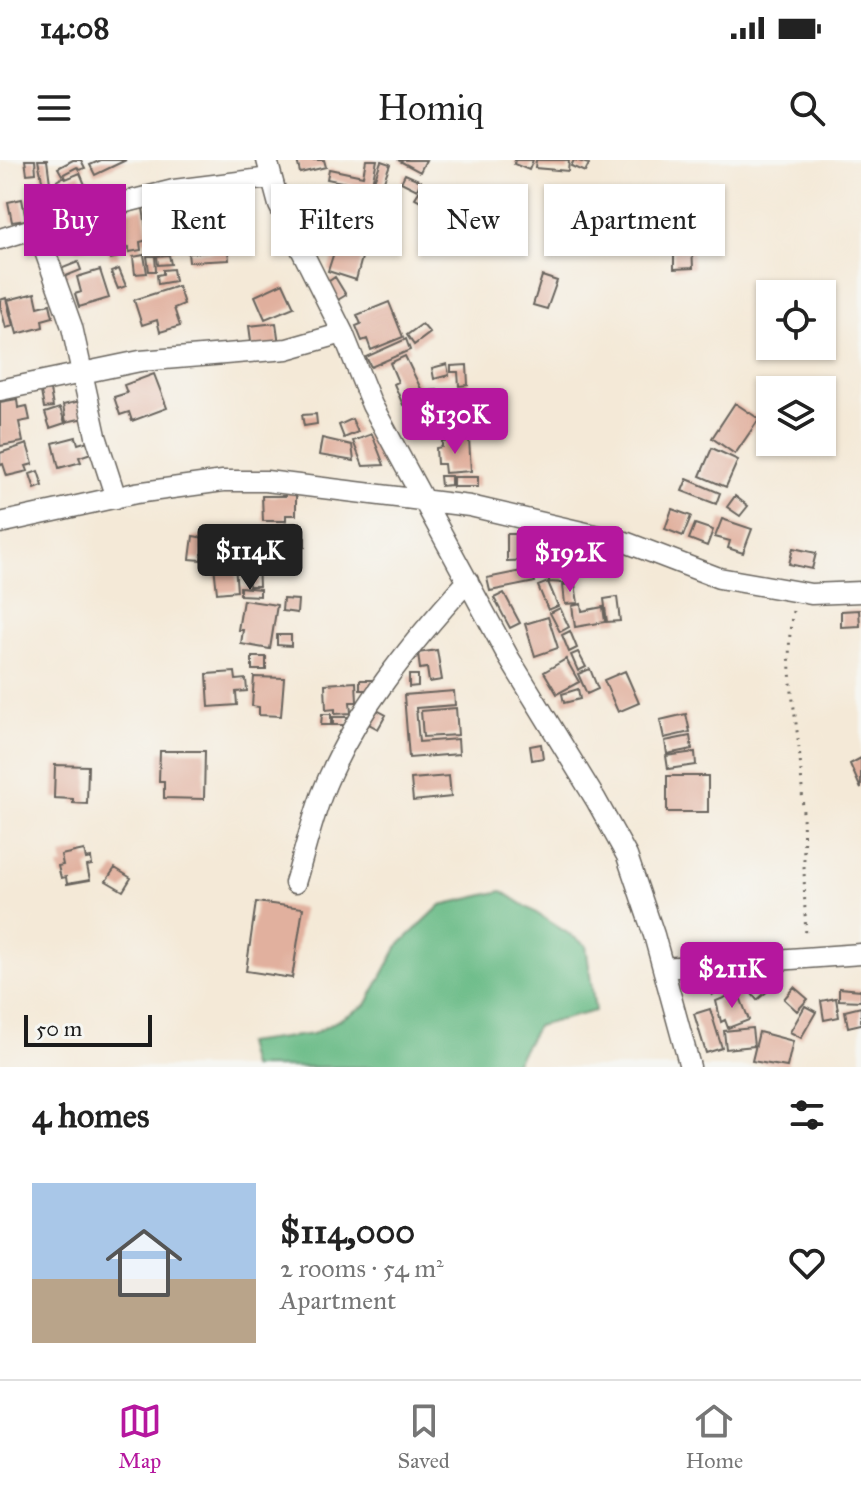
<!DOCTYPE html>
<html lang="en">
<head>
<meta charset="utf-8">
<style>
	:root { --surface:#fff; --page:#f6f6f6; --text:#222; --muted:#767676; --line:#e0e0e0; --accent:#b5179e }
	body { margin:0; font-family:"IM FELL Great Primer",serif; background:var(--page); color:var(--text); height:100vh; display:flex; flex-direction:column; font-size:30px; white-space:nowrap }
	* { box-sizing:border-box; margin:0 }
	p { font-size:26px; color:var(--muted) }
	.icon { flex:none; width:44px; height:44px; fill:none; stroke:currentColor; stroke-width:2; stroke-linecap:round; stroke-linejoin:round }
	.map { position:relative; height:907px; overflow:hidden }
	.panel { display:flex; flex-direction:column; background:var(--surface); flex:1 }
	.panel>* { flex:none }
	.banner { position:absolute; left:24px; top:24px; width:814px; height:72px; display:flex; gap:16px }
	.controls { position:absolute; left:756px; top:120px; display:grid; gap:16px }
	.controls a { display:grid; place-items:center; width:80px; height:80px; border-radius:0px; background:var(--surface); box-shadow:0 2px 6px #0004; font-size:40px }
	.scale { position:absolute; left:24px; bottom:20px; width:128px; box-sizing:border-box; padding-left:8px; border:4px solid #1c1c1c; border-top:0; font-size:22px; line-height:28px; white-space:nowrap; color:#1c1c1c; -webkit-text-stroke:6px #f6f6f2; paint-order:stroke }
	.price { position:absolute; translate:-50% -68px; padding:0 18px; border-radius:8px; background:var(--accent); color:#fff; font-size:26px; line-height:52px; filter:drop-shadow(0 2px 4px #0008) }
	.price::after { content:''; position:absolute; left:50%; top:48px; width:24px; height:18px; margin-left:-12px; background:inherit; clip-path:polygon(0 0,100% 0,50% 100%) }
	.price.on { background:#222; color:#fff }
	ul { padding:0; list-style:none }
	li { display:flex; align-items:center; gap:24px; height:200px; padding:0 32px }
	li+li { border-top:2px solid var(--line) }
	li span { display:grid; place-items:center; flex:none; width:224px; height:160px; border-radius:0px; color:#555 }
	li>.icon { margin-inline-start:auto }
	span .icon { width:96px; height:96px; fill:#fffc; stroke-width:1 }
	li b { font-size:34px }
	h2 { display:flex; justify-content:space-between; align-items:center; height:96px; padding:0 32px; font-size:34px }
	.chip { padding:0 28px; border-radius:0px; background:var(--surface); box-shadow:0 2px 6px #0004; font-size:28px; line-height:72px }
	.chip.on { background:var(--accent); color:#fff }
	.status { display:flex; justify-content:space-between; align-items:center; height:56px; padding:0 40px; background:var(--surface); direction:ltr }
	.status svg { height:22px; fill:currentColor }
	header { display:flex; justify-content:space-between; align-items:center; height:104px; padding:0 32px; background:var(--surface); font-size:36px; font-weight:600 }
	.tab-bar { display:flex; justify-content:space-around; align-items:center; height:112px; border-top:2px solid var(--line); background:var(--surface); font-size:22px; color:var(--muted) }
	.tab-bar a { display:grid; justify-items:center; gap:4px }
	.tab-bar .on { color:var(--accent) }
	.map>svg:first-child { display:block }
	.forest { fill:#6cbc88; stroke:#446c52; stroke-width:2 }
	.building { fill:#e1b09e }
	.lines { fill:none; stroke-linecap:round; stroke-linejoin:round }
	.minor-casing { stroke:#68645d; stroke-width:23 }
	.path { stroke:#68645d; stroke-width:3; stroke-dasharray:2 6; stroke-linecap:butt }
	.minor { stroke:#fff; stroke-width:20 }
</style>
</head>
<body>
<div class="status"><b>14:08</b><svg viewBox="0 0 49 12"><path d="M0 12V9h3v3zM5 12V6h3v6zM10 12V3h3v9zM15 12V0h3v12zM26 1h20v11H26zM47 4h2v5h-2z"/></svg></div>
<header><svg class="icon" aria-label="menu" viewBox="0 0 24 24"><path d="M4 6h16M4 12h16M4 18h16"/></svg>Homiq<svg class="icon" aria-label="search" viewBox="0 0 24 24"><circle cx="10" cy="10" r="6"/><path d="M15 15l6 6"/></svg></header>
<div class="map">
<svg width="861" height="907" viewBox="0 0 861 907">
	<rect width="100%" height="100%" fill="#f6f6f2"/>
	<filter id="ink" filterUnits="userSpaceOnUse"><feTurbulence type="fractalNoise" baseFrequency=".0125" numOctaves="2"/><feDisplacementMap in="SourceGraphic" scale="16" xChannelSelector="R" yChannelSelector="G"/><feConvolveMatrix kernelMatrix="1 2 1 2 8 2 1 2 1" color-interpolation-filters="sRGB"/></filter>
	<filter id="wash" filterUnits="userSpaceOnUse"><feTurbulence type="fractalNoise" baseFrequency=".006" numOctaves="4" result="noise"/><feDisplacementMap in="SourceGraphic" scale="32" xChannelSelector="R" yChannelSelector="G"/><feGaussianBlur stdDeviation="1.8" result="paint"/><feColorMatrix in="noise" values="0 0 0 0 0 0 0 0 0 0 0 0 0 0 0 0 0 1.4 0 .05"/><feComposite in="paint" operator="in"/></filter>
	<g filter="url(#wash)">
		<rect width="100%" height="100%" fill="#f4e9d7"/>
		<path class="forest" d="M502,731l84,54 9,66 -58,15 -24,41h-262l-6,-24 68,-9 53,-29 32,-59 43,-41z"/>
		<g id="blocks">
			<path class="building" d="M25,0h10l1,13 -9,1z
				M38,0h9l3,23 -7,2z
				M73,0h8l4,8 -6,2 -2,-3 -15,8 -4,-7z
				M101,0h25l-31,15 -5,-10z
				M297,0h27l2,7 -26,6z
				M366,0h11l-6,28 -44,-9 2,-10 34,7z
				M398,0h28l-6,12z
				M515,0h18l-4,10 -15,-6z
				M536,0h33l-1,11 -33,-3z
				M574,0l15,4 -4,8 -14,-6z
				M381,1l9,3 -12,33 -10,-3 -15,40 -9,-3 16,-45 11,4z
				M80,13l6,14 -5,2 3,6 -9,4 -4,-11 -13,6 -5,-11 12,-7 1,3z
				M405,14l16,7 -4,9 -16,-8z
				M424,24l12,8 -8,13 -13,-7z
				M346,25l11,2 -3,12 -10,-3z
				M326,26l17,4 -9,36 -18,-4z
				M212,34l2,11 -10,3 -3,-11z
				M37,36l2,19 -10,1 -2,-18z
				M22,39l4,21 -14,2 -4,-20z
				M370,39l28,9 -5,14 -7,-2 -5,18 -12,-3 2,-6 -10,-4z
				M143,48l5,32 -8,2 1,8 -12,2v-5l-10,1 -5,-35z
				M203,51l9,32 -25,7 -2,-8 -4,2 -4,-14 4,-1 -3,-10z
				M98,59l2,10 -16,3 -2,-10z
				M170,66l4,24 -18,3 -3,-25z
				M67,69l3,9 -19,5 -3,-9z
				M94,72l3,13 -21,5 -3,-13z
				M223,74l2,13 -9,2 -2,-13z
				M114,81l5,16 -9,2 -4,-15z
				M692,85l1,23 -19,1v-23z
				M336,86l27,8 -7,26 -28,-9z
				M228,91l1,9 -40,2 -1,-9z
				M144,95l3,18 -12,1 -2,-17z
				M169,95l2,9 -13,1 -1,-9z
				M147,96h8l1,15h-7z
				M78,102l3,8 -20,8 -3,-8z
				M119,109l7,17 -8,3 -7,-17z
				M173,109l2,12 -17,3 -1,-9 6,-1v-4z
				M100,110l9,28 -30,9 -4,-13 6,-2 -4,-15z
				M542,116l15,5 -10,28 -14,-4z
				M335,117l11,18 -10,6 -11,-17z
				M283,123l11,24 -29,12 -10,-23z
				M178,126l6,18 -10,4 6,18 -20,6 -3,-12 -15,5 -8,-25z
				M35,133l3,14 12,-3 3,13 -11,3 1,7 -26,7 -9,-34z
				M6,138l7,28 -7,2 -6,-23v-5z
				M389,142l14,35 -32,13 -4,-11 -5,2 -6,-15 5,-2 -4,-9z
				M276,163l3,21 -27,4 -3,-22z
				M422,164l8,9 -16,12 -7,-10z
				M406,179l4,11 -39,17 -5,-10z
				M405,196l19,39 -21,10 -9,-21 4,-2 -8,-19z
				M447,204l2,11 -15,4 -2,-11z
				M467,205l1,20 -9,1 -1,-14h-7v-6z
				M154,214l13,34 -35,13 -3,-9 -9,3 -6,-18 13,-4 -3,-8z
				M50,230l3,17 -9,1 -3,-16z
				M437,230l2,13 -11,2 -1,-14z
				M17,239l1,9 9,-2 3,14 -11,2 4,20 -23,4v-44z
				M80,241l4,17 -18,4 -3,-17z
				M735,243l24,16 -24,35 -23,-16z
				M60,248l5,15 -15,5 -5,-15z
				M316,254l1,10 -13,2 -2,-11z
				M352,259l6,13 -14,6 -5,-13z
				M372,274l12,31 -21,1 -10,-25z
				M76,277l2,7 10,-3 3,12 -12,4 2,5 -22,6 -6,-25z
				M322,278l30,7 2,16 -35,-6z
				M469,279l2,32 -26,2 -1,-9h-7l-1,-16 6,-1v-6z
				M27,284l6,20 -7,2 2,5 -21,5 -4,-12 -3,1v-12z
				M712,288l26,12 -12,27 -26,-11z
				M38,311l5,15 -8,3 -5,-15z
				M440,316h11v9l-10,1z
				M453,317h25v10h-25z
				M687,319l33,14 -4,11 -34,-13z
				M286,331h10v24h-10v6h-23l-1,-25h24z
				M735,336l13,10 -8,10 -13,-9z
				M672,349l19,7 -8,20 -18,-7z
				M722,359l30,10 -9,24 -15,-5 2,-7 -15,-4z
				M295,363l1,16 9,-1v9l-37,3 -1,-22 12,-1v11l7,-1 -1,-13z
				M695,364l18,6 -6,16 -18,-7z
				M507,374h33v26l-33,1z
				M193,376l12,2 -4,22 -11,-1z
				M264,385l1,15 -50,1v-10h12v6h7v-4h13v-7z
				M793,388l23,5 -4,16 -23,-5z
				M258,403l1,23h-10l-1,-14h-9v-8z
				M235,404l2,27 -20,2 -3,-28z
				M532,409l3,13 -45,9 -3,-13z
				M549,413h16v10l-16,-1z
				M548,422l10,24 -10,4 -10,-24z
				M575,424l3,19 -13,1 -2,-19z
				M240,427l20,2v7l-20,-1z
				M504,433l16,30 -10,5 -16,-30z
				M617,437l3,24 -13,1 -3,-23z
				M283,439l15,1 -1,13 -15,-2z
				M243,440l34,5 -7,44 -29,-5 2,-14h-5z
				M581,444l1,7 21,-4 2,15 -30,5 -3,-21z
				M560,448l9,19 -9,5 -10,-19z
				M859,450l1,16 -19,1v-16z
				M548,457l10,31 -23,8 -10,-32z
				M570,471l7,17 -8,4 -7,-17z
				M277,475h14v11l-14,-1z
				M437,490l5,30 -13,2 -2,-14 -7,1 -2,-16z
				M578,492l8,15 -8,4 -7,-16z
				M252,497h14v13h-14z
				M566,499l13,23 -22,12 -13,-22z
				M590,509l8,20 -11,5 -9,-20z
				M625,511l14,32 -21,9 -14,-32z
				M235,512l1,8 10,-1 1,12 -11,1 1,13 -28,2 -2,-33z
				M409,515h9v11l-9,1z
				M254,517l30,1 -3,38 -22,-1v-8l-7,-1z
				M360,520h14v10h-14z
				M356,522l1,20h-7l1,11 -16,1v-5l-9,1 -1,-26z
				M578,529l2,10 -16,4 -2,-9z
				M454,531l1,14 -39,3 3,34 39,-3 1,15 -50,4 -5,-63z
				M456,548l2,27 -35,2 -2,-26z
				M377,550l9,5 -8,14 -9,-5z
				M322,554h9v11h-10z
				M686,554l4,18 -26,6 -4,-18z
				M333,557h15v8h-15z
				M690,576l2,13 -25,5 -2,-13z
				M541,584l2,14 -11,2 -2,-14z
				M160,591h45l-1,48 -40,-1v-17h-5z
				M695,592l1,13 -28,4 -2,-13z
				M861,598v31l-11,-25z
				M55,605l33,1 -1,38 -14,-1v-4l-19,-1z
				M449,616l2,21 -38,4 -2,-22z
				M667,616h41v36h-41z
				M84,690l2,9 5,-1 1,7 -5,1 3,14 -23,4 -1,-7 -5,1 -3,-12 5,-1 -2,-10z
				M115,708l16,10 -8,13 -17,-10z
				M256,742l47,6 -11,70 -46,-7z
				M770,802l13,16 -26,22 -13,-16z
				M717,813l9,13 -14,9 -8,-14z
				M794,827l14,12 -11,12 -13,-12z
				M839,828l22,2v11l-22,-1z
				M738,832l11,28 -21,8 -3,-8 -4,2 -5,-21z
				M836,838l3,19 -15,3 -3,-19z
				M805,846l11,6 -15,26 -11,-6z
				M861,847v17l-13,3 -3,-16z
				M710,849l12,39 -16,5 -12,-39z
				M752,868l2,18 -28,3 -2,-18z
				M759,872l34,9 -6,26 -35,-6z"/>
		</g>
	</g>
	<g filter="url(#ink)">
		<use href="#blocks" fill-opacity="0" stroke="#68645d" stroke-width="2"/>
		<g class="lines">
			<g class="minor-casing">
				<path id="minor" d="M267,0l12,45 64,128 29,72 137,253 87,142 31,56 27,79 36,132
					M37,69l35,98 24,109 20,62
					M0,79l90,-28 84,-21 96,-12
					M0,230l140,-29 147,-12 56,-16
					M0,363l136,-30 87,-12h43l204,25 155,36 94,36 92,16 50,-2
					M295,723c9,-29 16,-60 27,-89 31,-80 89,-151 146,-213
					M663,808l198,-14"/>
			</g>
			<path class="path" d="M793,451c-10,51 3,98 7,148 5,59 3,120 6,179"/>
			<use href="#minor" class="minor"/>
		</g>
	</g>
</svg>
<div class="controls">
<a><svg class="icon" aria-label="locate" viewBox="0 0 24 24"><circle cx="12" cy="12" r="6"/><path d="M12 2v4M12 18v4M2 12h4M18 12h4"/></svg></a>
<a><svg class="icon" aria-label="layers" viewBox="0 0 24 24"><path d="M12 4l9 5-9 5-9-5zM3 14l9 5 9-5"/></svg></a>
</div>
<div class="scale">50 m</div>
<b class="price" style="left:455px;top:296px">$130K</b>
<b class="price on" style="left:250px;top:432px">$114K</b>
<b class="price" style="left:570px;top:434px">$192K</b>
<b class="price" style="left:732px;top:850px">$211K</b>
<div class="banner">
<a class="chip on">Buy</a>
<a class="chip">Rent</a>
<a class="chip">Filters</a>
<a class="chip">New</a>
<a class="chip">Apartment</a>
</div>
</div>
<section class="panel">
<h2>4 homes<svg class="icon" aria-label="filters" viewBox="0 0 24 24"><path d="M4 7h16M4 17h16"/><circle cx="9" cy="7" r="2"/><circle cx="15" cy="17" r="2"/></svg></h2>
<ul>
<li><span style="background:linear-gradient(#a9c7e8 60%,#b9a48a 0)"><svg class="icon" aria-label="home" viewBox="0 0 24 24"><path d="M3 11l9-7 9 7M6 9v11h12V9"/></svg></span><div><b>$114,000</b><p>2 rooms · 54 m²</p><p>Apartment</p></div><svg class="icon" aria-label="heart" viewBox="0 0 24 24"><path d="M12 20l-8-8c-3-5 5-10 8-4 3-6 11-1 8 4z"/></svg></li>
</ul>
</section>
<nav class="tab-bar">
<a class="on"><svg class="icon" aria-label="map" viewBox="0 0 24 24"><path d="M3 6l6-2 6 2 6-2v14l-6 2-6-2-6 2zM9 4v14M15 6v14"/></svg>Map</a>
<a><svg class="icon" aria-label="saved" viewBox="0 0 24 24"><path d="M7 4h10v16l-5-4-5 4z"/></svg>Saved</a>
<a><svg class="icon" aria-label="home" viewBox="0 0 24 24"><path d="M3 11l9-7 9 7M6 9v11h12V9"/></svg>Home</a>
</nav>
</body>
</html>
